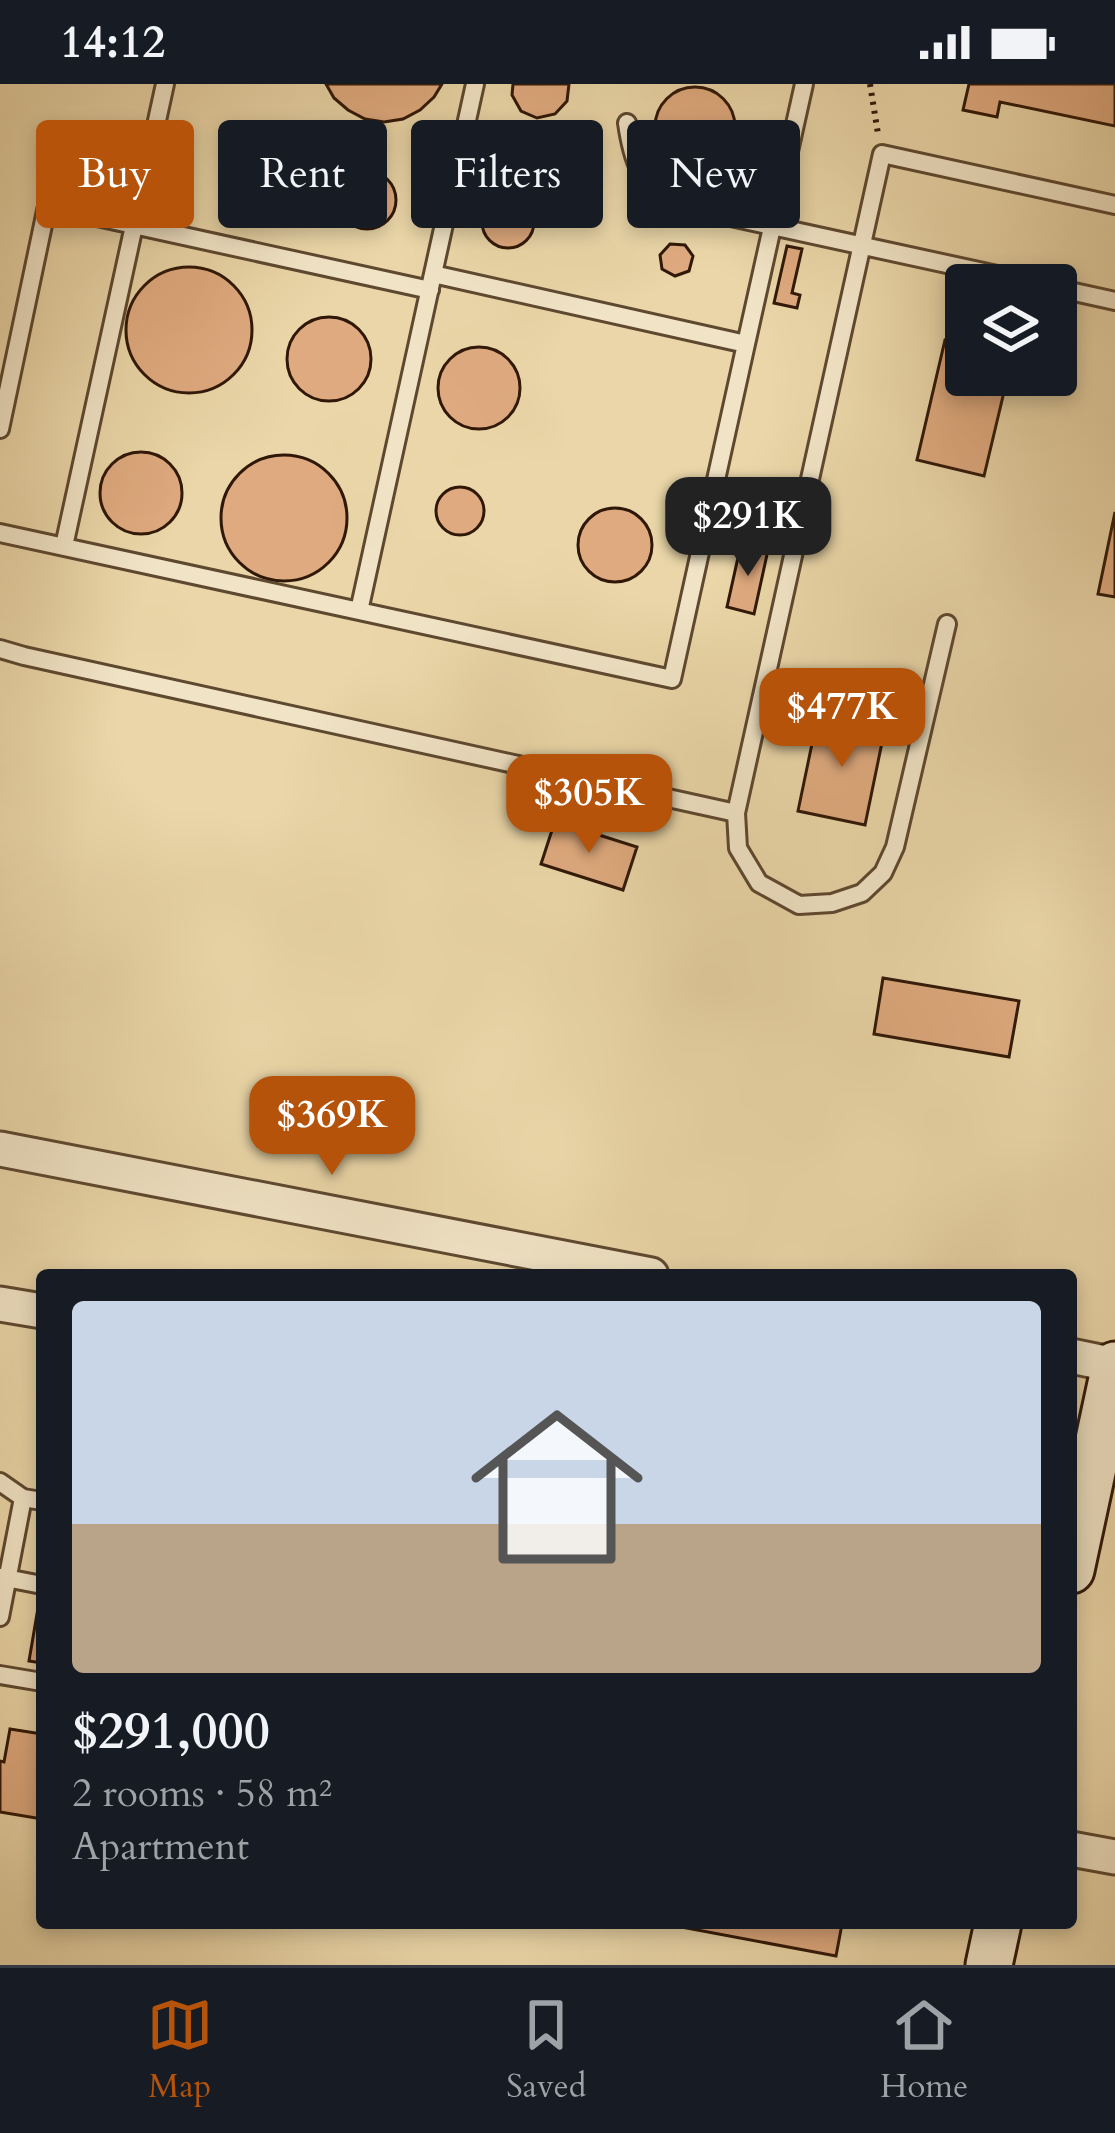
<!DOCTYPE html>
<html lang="en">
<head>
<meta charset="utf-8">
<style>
	:root { --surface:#171b24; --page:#242831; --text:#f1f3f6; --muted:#9ea1a6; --line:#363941; --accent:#b45309 }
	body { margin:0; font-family:Cardo,serif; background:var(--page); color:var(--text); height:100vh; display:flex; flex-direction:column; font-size:45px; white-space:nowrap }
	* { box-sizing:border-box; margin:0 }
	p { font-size:39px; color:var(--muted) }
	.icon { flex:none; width:66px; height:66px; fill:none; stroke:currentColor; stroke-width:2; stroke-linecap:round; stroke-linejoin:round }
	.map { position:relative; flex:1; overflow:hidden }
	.side { position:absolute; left:36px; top:1185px; width:1041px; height:660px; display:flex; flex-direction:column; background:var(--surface); border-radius:12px; box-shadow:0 6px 18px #0003 }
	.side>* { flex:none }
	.banner { position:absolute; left:36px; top:36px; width:1044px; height:108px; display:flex; gap:24px }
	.fabs { position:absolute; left:945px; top:180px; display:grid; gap:24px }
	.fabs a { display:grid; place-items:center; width:132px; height:132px; border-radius:12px; background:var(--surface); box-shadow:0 6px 18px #0003; font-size:60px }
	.price { position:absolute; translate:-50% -102px; padding:0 27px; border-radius:24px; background:var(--accent); color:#fff; font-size:39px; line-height:78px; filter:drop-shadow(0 3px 6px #0008) }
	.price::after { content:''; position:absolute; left:50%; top:72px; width:36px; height:27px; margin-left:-18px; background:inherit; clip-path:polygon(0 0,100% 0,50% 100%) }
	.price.selected { background:#222; color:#fff }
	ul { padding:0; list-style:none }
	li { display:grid; align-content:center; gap:24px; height:636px; padding:0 36px }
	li+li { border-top:3px solid var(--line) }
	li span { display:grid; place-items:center; height:372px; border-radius:12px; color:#555 }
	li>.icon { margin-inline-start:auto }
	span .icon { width:216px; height:216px; fill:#fffc; stroke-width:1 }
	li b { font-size:51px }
	.chip { padding:0 42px; border-radius:12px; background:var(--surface); box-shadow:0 6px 18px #0003; font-size:42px; line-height:108px }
	.chip.selected { background:var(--accent); color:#fff }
	.status { display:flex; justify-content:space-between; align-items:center; height:84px; padding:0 60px; background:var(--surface); direction:ltr }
	.status svg { height:33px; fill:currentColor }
	.menu { display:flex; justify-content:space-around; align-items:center; height:168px; border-top:3px solid var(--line); background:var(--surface); font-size:33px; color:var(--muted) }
	.menu a { display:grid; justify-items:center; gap:6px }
	.menu .selected { color:var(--accent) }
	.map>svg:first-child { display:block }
	.building { fill:#dfaa7f; stroke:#301808; stroke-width:3 }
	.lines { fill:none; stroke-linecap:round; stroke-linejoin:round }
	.service-casing { stroke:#5e4830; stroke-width:22 }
	.minor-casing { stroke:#5e4830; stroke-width:39 }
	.secondary-casing { stroke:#301808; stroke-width:51 }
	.path { stroke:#301808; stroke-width:6; stroke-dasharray:3 6; stroke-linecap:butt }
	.service { stroke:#f1e4c6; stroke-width:16 }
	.minor { stroke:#f1e4c6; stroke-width:33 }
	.secondary { stroke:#f1e4c6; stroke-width:45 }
</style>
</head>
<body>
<div class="status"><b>14:12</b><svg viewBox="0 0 49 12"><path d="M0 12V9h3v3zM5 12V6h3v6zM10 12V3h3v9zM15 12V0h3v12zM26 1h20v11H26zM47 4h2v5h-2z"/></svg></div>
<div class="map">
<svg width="1115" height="1881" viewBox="0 0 1115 1881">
	<rect width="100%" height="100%" fill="#ead6a8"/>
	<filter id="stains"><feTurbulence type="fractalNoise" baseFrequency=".00167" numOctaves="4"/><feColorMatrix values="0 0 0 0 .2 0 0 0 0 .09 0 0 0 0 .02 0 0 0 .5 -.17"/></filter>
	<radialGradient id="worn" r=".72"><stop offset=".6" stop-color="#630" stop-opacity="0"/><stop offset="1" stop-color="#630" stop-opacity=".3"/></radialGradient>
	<path class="building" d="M326,0h116l-8,13 -14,13 -17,9 -19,3 -19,-3 -17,-9 -14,-12z
		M513,0h56l-2,17 -12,13 -18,4 -16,-7 -9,-16z
		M969,0h146v42l-115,-24 -3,15 -34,-7z
		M655 43a40 40 0 1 1 80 0a40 40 0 1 1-80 0Z
		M338 116a29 29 0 1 1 58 0a29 29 0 1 1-58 0Z
		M482 138a26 26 0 1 1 52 0a26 26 0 1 1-52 0Z
		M670,160l15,1 8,11 -4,15 -14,5 -13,-7 -2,-14z
		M787,162l15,3 -10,44 8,2 -3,13 -23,-5z
		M126 246a63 63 0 1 1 126 0a63 63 0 1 1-126 0Z
		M287 275a42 42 0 1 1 84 0a42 42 0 1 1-84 0Z
		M945,256l21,5v30h42l-24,101 -67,-16z
		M438 304a41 41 0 1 1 82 0a41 41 0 1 1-82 0Z
		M100 409a41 41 0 1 1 82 0a41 41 0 1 1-82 0Z
		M221 434a63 63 0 1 1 126 0a63 63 0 1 1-126 0Z
		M436 427a24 24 0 1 1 48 0a24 24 0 1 1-48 0Z
		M578 461a37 37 0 1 1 74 0a37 37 0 1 1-74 0Z
		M1115,428v85l-17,-3z
		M741,460l27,6 -14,64 -27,-7z
		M818,631l67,13 -20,97 -67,-14z
		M555,737l82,26 -14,43 -82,-26z
		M883,894l136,23 -10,56 -135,-23z
		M38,1524h4v55l-13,-2z
		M10,1645l32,5v85l-42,-7v-51l4,1z
		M660,1839h198l-1,4 -15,-3 -6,32z"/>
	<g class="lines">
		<g class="service-casing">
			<path id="service" d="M475,0l-42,190 313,70 58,-260
				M627,39c6,41 12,54 44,81l372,81
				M1056,204l59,13
				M0,345l47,-223 383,84
				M0,449l359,78 74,-337
				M64,462l101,-462
				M359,527l313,68 74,-335
				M947,540l-52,223 -12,26 -21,20 -30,10 -33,2 -40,-22 -21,-35 -2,-35 146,-659 233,51
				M0,565l24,7 712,157
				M0,1398l23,16
				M1,1493l41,8
				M0,1533l23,-119 19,3
				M0,1591l42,7"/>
		</g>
		<g class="minor-casing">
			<path id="minor" d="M0,1065l651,126
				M0,1220l42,7
				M1071,1272l44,9
				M1071,1765l44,8"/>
		</g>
		<g class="secondary-casing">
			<path id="secondary" d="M1071,1486l44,-205
				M989,1881l9,-42"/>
		</g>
		<path class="path" d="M870,0l8,50"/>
		<use href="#service" class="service"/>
		<use href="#minor" class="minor"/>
		<use href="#secondary" class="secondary"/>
	</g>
	<rect width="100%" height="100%" filter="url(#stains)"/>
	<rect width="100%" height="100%" fill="url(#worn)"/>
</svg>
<div class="fabs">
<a><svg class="icon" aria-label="layers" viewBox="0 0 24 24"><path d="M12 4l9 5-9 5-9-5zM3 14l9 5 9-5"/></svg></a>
</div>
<b class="price selected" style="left:748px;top:495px">$291K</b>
<b class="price" style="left:842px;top:686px">$477K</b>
<b class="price" style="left:589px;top:772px">$305K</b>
<b class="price" style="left:332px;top:1094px">$369K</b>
<div class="banner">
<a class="chip selected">Buy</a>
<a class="chip">Rent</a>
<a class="chip">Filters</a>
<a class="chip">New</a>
</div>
<section class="side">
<ul>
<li><span style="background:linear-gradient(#c9d6e8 60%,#b9a48a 0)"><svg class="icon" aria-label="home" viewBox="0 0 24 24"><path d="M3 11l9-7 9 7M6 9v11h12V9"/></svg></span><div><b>$291,000</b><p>2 rooms · 58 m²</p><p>Apartment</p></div></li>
</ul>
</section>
</div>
<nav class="menu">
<a class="selected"><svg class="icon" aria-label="map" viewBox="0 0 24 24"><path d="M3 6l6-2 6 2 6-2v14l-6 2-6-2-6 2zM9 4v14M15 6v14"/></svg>Map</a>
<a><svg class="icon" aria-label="saved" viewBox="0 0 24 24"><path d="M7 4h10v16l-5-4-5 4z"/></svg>Saved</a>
<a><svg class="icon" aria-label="home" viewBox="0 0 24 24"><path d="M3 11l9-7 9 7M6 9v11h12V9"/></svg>Home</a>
</nav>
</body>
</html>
